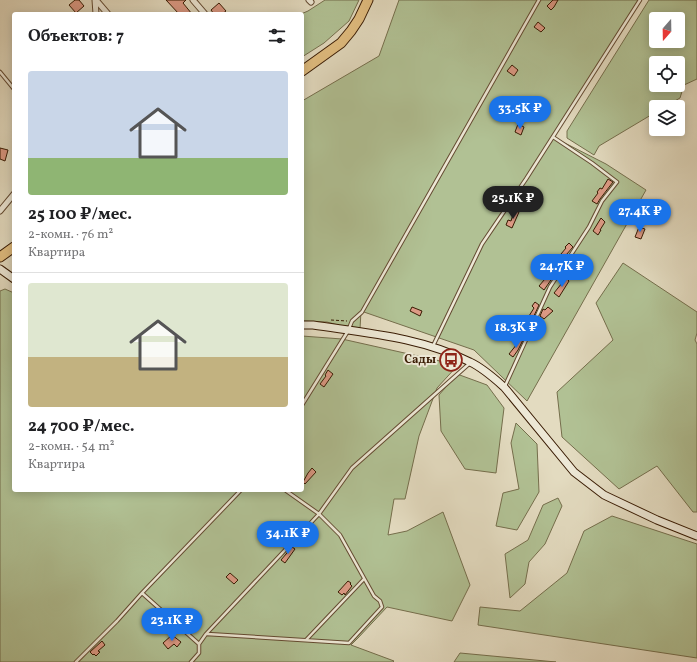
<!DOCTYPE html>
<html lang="ru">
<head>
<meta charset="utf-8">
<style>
	:root { --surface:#fff; --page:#f6f6f6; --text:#202124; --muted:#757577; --line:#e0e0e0; --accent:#1a73e8 }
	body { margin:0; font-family:Vollkorn,serif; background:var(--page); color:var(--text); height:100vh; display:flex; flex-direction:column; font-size:15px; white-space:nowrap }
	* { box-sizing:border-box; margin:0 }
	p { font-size:13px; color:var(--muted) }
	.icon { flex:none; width:22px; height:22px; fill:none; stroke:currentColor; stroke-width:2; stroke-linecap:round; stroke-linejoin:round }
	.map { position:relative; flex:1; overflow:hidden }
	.drawer { position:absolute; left:12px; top:12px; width:292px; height:480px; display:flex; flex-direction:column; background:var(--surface); border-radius:4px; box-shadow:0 2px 10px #0003 }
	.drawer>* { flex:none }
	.needle { width:26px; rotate:200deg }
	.fabs { position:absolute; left:649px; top:12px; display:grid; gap:8px }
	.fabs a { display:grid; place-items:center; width:36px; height:36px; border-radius:4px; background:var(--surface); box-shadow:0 2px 10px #0003; font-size:20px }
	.price { position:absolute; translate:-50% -34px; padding:0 9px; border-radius:14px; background:var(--accent); color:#fff; font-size:13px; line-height:26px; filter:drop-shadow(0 1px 2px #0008) }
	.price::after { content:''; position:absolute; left:50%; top:24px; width:12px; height:9px; margin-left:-6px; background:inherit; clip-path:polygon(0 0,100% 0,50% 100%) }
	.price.on { background:#222; color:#fff }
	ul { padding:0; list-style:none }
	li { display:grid; align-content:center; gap:8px; height:212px; padding:0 16px }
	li+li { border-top:1px solid var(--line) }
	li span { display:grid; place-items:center; height:124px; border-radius:4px; color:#555 }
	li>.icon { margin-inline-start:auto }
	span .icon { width:72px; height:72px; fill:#fffc; stroke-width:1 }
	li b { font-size:17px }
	h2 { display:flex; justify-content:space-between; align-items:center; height:48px; padding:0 16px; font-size:17px }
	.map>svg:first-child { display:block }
	.green { fill:#b1c194; stroke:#756e4c; fill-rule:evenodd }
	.building { fill:#dd9a85; stroke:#391b03 }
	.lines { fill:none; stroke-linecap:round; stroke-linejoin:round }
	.lane-casing { stroke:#644b32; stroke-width:4.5 }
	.street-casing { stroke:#644b32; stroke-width:7 }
	.secondary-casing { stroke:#391b03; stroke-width:9 }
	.highway-casing { stroke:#391b03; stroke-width:11 }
	.path { stroke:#391b03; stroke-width:1; stroke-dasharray:3 2; stroke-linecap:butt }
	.lane { stroke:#ede8d6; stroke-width:2.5 }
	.street { stroke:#ede8d6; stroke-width:5 }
	.secondary { stroke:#ede8d6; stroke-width:7 }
	.highway { stroke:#e2be80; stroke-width:9 }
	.labels { text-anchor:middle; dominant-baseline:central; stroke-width:4; stroke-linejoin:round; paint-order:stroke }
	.poi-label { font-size:12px; font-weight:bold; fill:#391b03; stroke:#ede8d6; text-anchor:end }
</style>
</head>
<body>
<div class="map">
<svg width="697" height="662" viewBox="0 0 697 662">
	<rect width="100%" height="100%" fill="#e3dbc0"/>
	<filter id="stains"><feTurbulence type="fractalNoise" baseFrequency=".005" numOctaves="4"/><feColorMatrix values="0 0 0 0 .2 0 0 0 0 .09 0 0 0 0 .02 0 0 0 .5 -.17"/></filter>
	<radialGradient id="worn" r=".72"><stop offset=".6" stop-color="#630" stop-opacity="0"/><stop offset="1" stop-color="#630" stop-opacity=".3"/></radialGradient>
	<path class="green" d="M325,0h34l-10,21 -25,22 -22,14v-43h-1l7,-3z
		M399,0h240l-86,137 53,27 40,26 -119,211 -53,-51 -113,-39 -1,18 -15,-2 -18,-5 -25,-1v-220l77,-45z
		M649,0h48v79l-13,6 -4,13 -16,9h-8v5l-57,34 -5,9 -27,-17v-7zM656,19h22v22h-22zM656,63h22v22h-22z
		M623,263l74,49v21l-2,7 2,4v168h-4l-36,-46 -38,23 -57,-52 -5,-45 56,-52 -17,-37z
		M5,289l9,4v197h288v-154l40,3 116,26 -21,23 -18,48 -14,63h-11l-6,36 19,-4 36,-19 27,73 -18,36 -65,-14 -29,31 -7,7 43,16 -1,1h-393v-371z
		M457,374l30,11 17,23 -8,65 -31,-4 -24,-38 -2,-36z
		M516,423l21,21 2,48 -22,38 -21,-4 7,-33 16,-4 -8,-46z
		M558,498l4,8 -17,38 -16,18 -4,22 -15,14 -5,-44 23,-14 15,-35z
		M612,516l85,28v114l-219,-33 2,-18 40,4 47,-38 17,-42z
		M460,653l96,9h-102z"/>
	<path class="building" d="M75,0h4l5,6 -8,7 -7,-8z
		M166,0h20l-3,3 9,11h-13z
		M553,0h5l-4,7 -3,3 -4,-4z
		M219,3l7,8 -4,3h-8l-3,-4z
		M538,22l7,6 -4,4 -7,-5z
		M512,65l6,5 -4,6 -7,-5z
		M518,124l6,3 -3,8 -6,-3z
		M0,148l8,2 -3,11 -5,-2z
		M608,179l5,3 -13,17 -3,5 -5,-3 6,-8 -1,-1 3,-4 2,1z
		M514,211l5,1 -7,16 -6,-3 2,-5 3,1z
		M601,218l4,4 -5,8h1l-3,5 -5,-4z
		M639,227l6,2 -4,10 -6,-2z
		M569,243l4,4 -7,8 1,1 -4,6 -1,-1 -6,9 -5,-4 15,-18 -1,-1z
		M550,273l3,4 -9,13 -5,-4z
		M566,278l3,3 -10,16 -5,-4z
		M535,302l4,3 -6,13 -4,-2 5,-8 -2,-2z
		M412,307l10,4 -2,5 -10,-5z
		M548,307l5,4 -9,8 -4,-3 3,-7 2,1z
		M521,339l2,1 -5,10 -5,7 -4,-3z
		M328,370l5,4 -9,13 -4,-3 6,-8 -1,-1z
		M312,468l4,4 -11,12 -2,-2 5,-9z
		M292,547l3,2 -10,14 -4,-3z
		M230,573l8,7 -4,4 -8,-7z
		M348,581l3,2 -1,1 2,2 -7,9 -1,-2 -2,2 -4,-3z
		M172,635l9,7 -4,5 -3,-3 -6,5 -5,-6z
		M102,641l3,4 -7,6 2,1 -4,4 -2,-2 -1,1 -3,-3z"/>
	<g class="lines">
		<g class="lane-casing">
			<path id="lane" d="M0,72l14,17
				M433,346l49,-102 44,-65 114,-179
				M505,386l45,-99 39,-60 13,-26 15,-19 -25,-19 -39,-26
				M302,405l46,-74 4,-10 10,-9 177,-312
				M142,593l57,51
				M207,634l142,9 33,-36 -2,-6 -6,-5 -34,-61 -21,-21 -34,-24
				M306,640l58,-61
				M76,662l41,-41 25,-28 99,-103
				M191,662l8,-9v-9l7,-10 113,-120 33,-46 118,-105"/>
		</g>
		<g class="street-casing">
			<path id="street" d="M95,0l1,14
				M96,0l12,14
				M193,0l12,14
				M309,0l2,2
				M0,211l14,-17"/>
		</g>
		<g class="secondary-casing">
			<path id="secondary" d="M0,269l14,10
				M302,325h11c53,8 108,12 157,37 13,6 24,16 34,25l70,85 30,23 53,25 40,16"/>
		</g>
		<g class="highway-casing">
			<path id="highway" d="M302,71l39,-28 10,-12 8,-12 9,-19
				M0,257l14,-10"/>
		</g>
		<path class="path" d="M331,320l16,1"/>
		<use href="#lane" class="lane"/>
		<use href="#street" class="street"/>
		<use href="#secondary" class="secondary"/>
		<use href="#highway" class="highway"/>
	</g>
	<defs>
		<g id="bus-ring" transform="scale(1.15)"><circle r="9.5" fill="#ede8d6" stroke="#8f2418" stroke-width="1.5"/><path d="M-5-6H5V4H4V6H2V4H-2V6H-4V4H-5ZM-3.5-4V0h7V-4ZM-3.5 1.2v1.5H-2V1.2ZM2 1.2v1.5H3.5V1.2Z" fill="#8f2418"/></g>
	</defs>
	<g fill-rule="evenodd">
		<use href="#bus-ring" x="451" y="360"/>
	</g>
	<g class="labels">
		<g class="poi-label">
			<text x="436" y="360">Сады</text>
		</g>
	</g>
	<rect width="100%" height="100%" filter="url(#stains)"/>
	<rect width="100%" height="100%" fill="url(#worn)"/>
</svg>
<div class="fabs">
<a><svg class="needle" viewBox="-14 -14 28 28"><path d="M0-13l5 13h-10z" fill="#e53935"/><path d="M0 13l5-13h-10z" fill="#757577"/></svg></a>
<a><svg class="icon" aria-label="locate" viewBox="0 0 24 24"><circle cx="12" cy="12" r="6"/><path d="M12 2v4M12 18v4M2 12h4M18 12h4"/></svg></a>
<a><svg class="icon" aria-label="layers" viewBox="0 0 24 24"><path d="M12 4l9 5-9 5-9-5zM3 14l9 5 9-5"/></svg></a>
</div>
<b class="price" style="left:520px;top:130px">33.5K ₽</b>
<b class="price on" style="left:513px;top:220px">25.1K ₽</b>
<b class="price" style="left:640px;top:233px">27.4K ₽</b>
<b class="price" style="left:562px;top:288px">24.7K ₽</b>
<b class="price" style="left:516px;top:349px">18.3K ₽</b>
<b class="price" style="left:288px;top:555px">34.1K ₽</b>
<b class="price" style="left:172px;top:642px">23.1K ₽</b>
<section class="drawer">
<h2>Объектов: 7<svg class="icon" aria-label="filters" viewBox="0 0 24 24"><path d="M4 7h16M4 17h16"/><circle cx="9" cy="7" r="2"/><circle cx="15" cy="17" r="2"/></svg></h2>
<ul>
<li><span style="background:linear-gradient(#c9d6e8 70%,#8fb573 0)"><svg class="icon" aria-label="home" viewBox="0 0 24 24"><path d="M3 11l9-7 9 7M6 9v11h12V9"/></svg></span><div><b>25 100 ₽/мес.</b><p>2-комн. · 76 m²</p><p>Квартира</p></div></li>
<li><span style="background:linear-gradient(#dfe7d0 60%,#c2b280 0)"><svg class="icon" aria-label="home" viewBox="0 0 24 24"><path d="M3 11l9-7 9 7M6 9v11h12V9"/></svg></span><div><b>24 700 ₽/мес.</b><p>2-комн. · 54 m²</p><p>Квартира</p></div></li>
</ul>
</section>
</div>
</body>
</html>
